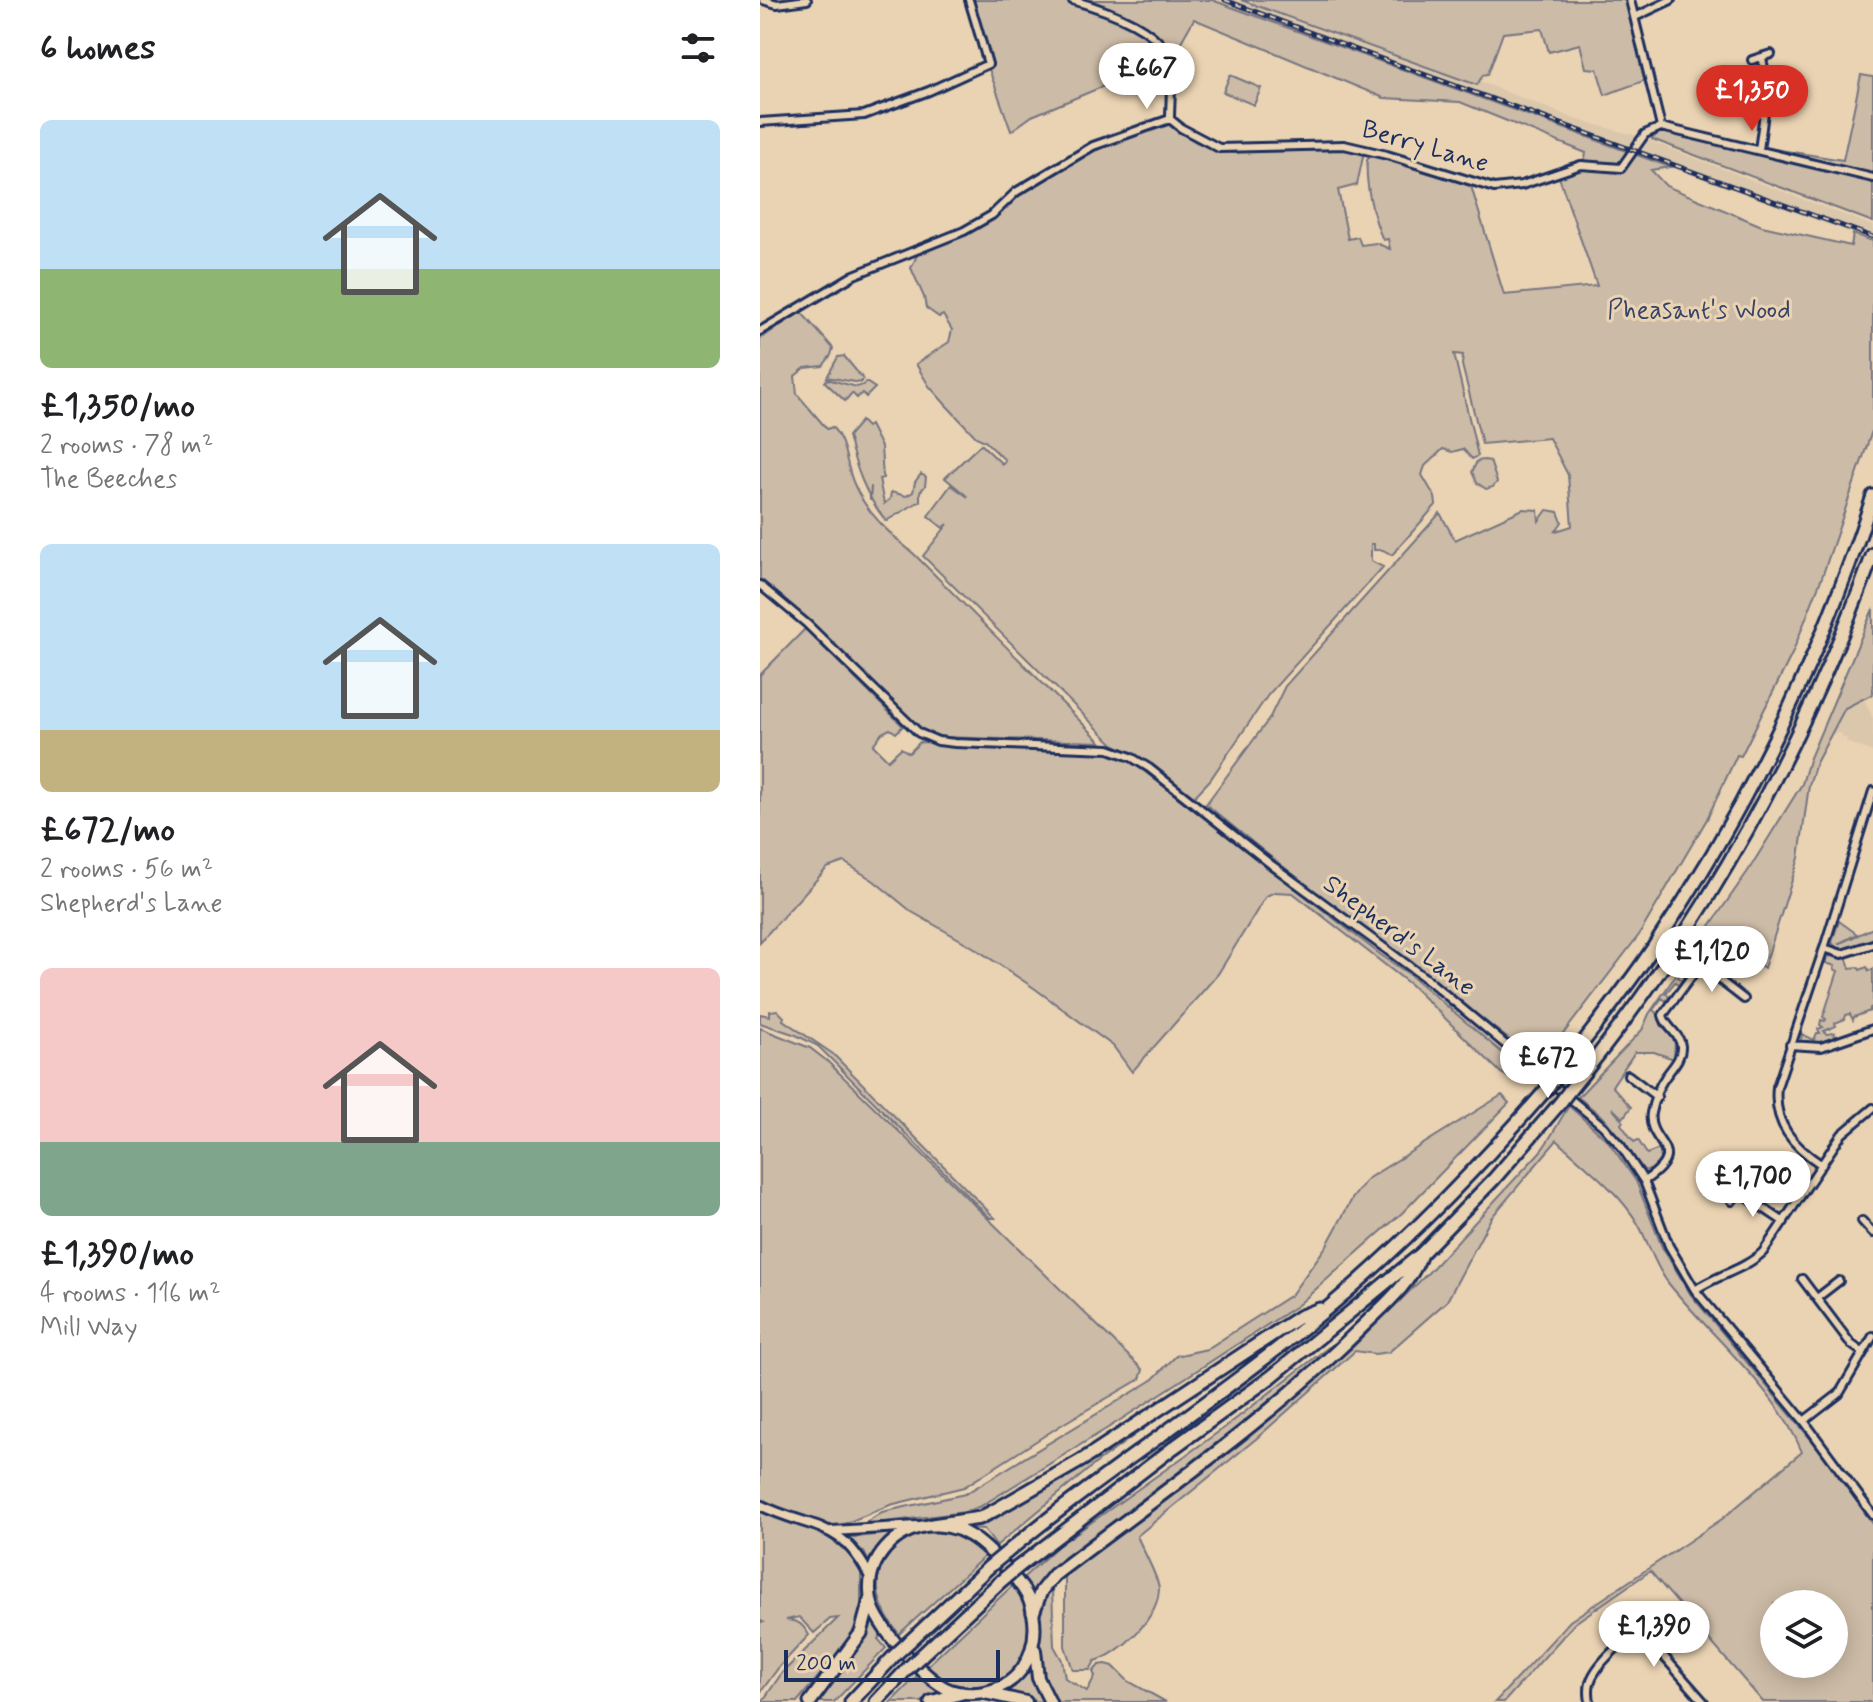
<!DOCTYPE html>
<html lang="en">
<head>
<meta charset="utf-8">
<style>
	:root { --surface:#fff; --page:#f6f6f6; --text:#202124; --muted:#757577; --accent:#d93025 }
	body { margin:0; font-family:Mynerve,sans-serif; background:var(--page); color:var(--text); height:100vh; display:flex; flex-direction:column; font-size:30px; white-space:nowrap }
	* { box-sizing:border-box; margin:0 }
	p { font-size:26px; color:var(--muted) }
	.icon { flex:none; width:44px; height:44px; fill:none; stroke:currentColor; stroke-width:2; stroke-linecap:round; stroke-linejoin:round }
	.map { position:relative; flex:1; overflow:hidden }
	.drawer { display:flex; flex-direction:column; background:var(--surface); width:760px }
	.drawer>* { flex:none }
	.tools { position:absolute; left:1000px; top:1590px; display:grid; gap:16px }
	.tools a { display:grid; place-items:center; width:88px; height:88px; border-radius:50%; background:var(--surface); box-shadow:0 4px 20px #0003; font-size:40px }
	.scale { position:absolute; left:24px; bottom:20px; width:216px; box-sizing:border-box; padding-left:8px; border:4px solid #1b2f5e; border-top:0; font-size:22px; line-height:28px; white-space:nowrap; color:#1b2f5e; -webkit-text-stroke:6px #ead3b2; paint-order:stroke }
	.price { position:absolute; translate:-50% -68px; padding:0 18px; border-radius:28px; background:#fff; color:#222; font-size:26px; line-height:52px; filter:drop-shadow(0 2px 4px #0008) }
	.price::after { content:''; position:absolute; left:50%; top:48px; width:24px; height:18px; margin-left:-12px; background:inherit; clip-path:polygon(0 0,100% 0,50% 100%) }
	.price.active { background:var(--accent); color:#fff }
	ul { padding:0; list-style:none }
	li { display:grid; align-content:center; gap:16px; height:424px; padding:0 40px }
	li span { display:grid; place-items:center; height:248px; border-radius:12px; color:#555 }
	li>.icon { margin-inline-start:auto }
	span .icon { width:144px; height:144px; fill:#fffc; stroke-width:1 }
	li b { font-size:34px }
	h2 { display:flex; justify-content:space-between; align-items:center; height:96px; padding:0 40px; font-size:34px }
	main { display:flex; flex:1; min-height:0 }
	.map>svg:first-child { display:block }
	.built { fill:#dbc7ac }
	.green { fill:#ccbba6; stroke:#747582; stroke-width:2; fill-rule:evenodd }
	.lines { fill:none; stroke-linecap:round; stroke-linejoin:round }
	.stream { stroke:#6d707f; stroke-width:2 }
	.minor-casing { stroke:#1b2f5e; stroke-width:12 }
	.tertiary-casing { stroke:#1b2f5e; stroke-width:14 }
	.primary-casing { stroke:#1b2f5e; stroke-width:16 }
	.motorway-casing { stroke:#1b2f5e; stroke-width:17 }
	.minor { stroke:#ead3b2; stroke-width:6 }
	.tertiary { stroke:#ead3b2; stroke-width:8 }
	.primary { stroke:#ead3b2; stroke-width:10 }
	.motorway { stroke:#ead3b2; stroke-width:11 }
	.rail-casing { stroke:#1b2f5e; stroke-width:5 }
	.rail { stroke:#ead3b2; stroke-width:2; stroke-dasharray:6; stroke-linecap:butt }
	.motorway-bridge-casing { stroke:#1b2f5e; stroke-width:17; stroke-linecap:butt }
	.motorway-bridge { stroke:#ead3b2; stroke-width:11 }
	.labels { text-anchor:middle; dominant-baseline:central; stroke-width:6; stroke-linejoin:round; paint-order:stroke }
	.street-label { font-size:26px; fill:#1b2f5e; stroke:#ead3b2 }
	.park-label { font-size:26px; fill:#364469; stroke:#ead3b2 }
</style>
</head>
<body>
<main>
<section class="drawer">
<h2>6 homes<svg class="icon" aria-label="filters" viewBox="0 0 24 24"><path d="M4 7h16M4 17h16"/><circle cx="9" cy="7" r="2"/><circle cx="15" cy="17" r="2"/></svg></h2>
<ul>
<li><span style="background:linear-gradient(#bfe0f5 60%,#8fb573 0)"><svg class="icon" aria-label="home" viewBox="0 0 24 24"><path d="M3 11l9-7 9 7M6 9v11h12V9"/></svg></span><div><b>£1,350/mo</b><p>2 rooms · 78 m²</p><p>The Beeches</p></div></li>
<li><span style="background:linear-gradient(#bfe0f5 75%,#c2b280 0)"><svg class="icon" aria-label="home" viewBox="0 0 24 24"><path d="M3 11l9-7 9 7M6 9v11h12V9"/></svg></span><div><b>£672/mo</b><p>2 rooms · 56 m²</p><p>Shepherd's Lane</p></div></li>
<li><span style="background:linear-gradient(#f6c9c9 70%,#7fa58c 0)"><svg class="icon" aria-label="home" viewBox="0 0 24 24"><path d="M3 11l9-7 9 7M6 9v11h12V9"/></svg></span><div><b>£1,390/mo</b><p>4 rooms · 116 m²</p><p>Mill Way</p></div></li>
</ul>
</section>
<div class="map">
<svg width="1113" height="1702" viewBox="0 0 1113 1702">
	<rect width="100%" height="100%" fill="#ead3b2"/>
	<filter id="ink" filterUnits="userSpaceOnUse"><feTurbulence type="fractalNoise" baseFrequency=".0125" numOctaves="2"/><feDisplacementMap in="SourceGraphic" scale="16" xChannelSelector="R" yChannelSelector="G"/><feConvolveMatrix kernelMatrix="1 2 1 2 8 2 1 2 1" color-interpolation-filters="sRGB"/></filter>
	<g filter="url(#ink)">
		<path class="built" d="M452,0h61l302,119 62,17 236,90v15z
			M1104,699l9,19v34l-27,-10 1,-4h-4l-2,-5 -11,2 15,-27z"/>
		<path class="green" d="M212,0h94l28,8 -16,-8h134l458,167 -19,3 15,16 96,40 89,20 2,-12 20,7v187l-51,149 -30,77 -51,102 -4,-1 -30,64 -68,116 -99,129c-110,-88 -226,-169 -334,-260l63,-85 16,-33 155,-173 15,27 68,-31 15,1 1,11 8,-11 11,2 4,10 -6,9 16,-5 -4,-51 -19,-37 -67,6 -20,-79 1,-10 -9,-1 24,102 -6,3 -9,-10 -11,3 -9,-3 -18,17 -3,9 13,22 1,8 -44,50 -9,-5h-9v-6h-3v17l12,6 -115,128 -58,85 -16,17 -64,-45 -17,-8 -190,-188 25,-32 -5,4 -15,-12 23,-31 17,12 -23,-19 36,-34 21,20 3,-4 -20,-19 -9,-4 -30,-32 -17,-19 -13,-22 33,-22 3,-12 -9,-15 -4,2 -13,-9 -2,-11 -13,-29 8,-17 55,-21 32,-22 11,-12 76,-48 77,-24 26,18 36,11 37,-4 77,-1 18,4 -7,33 -19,5 10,49 10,-2 3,8 15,-2 14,6 -2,-10 -5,1c-10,-22 -18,-56 -16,-80l5,-6 99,32 33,109 93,-9 -39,-112 5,-9 22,-6 1,-6 -126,-51 -76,-4 -190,-79 -25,44 -12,1 -125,52 -21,15 -22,-62 1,-14z
			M481,0h386l22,79 -44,16 -8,-26 -11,-1 -6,-24 -31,8 -7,-23 -39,4 -15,41 -5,1 -6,10z
			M470,75l31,13 -7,17 -31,-13z
			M1101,75l12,2v145l-221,-83 8,-8 183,29z
			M41,312l32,36 -2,7 -8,11 -18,2 -10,8 2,18 30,35 5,-2c15,16 13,37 22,57 13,30 36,50 60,70l187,188 -159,-5 -18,-6 -97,-89 -33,-35 -34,-26v-242z
			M84,356l19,23 -3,4 -33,-6 11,-20z
			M67,379l30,8 6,-2 3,-3 9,6 -9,9 -4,-4 -5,5 -5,-5 -7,8 -20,-19z
			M101,421l6,6 3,-2 11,22 2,31 -4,1 5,25 6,-5 1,-7 15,4 7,-4 2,-10 6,-8 5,3 -1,9 -5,6v9l-34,20c-21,-26 -30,-53 -38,-85z
			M724,460l6,1 7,21 -4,5 -7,2 -9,-6 -5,-11 5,-11z
			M1113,609v85l-28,14 -29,55 -7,22 -10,73 -35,110 -47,-33 -2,2 -5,-3 -9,12 4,3 -3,5 -4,-3 -8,9 4,4 -3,4 -4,-3 -9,12 4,3 -3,4 -4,-2 -9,11 3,4 -3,4 -4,-3 -9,12 5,4 3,11 14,16 -1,18 -20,-7h-19l-23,34 19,21 -8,11 -11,-10 11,13 -2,3 13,18 4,-2 9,14 12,-5c4,11 -1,24 -15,21l-39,-51 -27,-22 64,-67 7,-16 99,-143 54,-87 7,-24z
			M45,629l98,97 -7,7 -6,-4 -8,4 -9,12 15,15 13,-12 8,5 11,-11 170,8 22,3 19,8 250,194 28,19 116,98 -8,8h-4l-12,-7 -90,-88 -118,-92 -18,-1 -9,4 -48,78 -86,98 -19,-26 -79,-58 -61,-41 -61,-35 -38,-31 -30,-19 -17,6 -67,74v-267z
			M1079,921l18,13 -19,10 35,-16v12l-21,10 -16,-2 -4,-6z
			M1072,956l15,3 3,9 8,-1 2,3 7,-3 2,4 4,-2v38l-3,1v3l-16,6 -1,3 -3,-6 -4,1 -1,4 -10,4 1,3 -12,5 2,3 9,-1 -1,5c-10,4 -23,9 -33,2l1,-6 12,6 3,-7h3l-2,-4 5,-2 -3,-2 1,-5 4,1 1,-2 -3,-2 15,-46 -4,-2 1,-3 -9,-3 1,-6z
			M17,1010l7,7 -1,3 50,34 162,164h-5l-172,-172 -22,-11 -36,-12v-9l10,2v-5z
			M0,1028l50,20 17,13 316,309 -3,9 -74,43 -102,65 -74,18 -53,22 -20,-3 -57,-22z
			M742,1095l7,8 -107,110 -104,92 -187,121 -130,80 -16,6 -103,13 20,-13 83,-18 186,-113 25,-25 31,-7 84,-54 36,-50 25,-46 15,-20z
			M809,1106l39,35 28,40 26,66 29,48 128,154 54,75v178h-110l-113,-131 -75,52 -71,79h-9l75,-81 152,-102 80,-67c-24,-61 -92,-117 -133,-168 -14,-17 -20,-41 -31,-60 -19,-33 -54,-58 -81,-84l-66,78 -44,83 -58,51 -14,2 -20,-3 -98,87 -120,98c5,12 21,41 22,52 0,29 -39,67 -64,73l-5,9h-17l-8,-24v-72l93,-73 95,-68 99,-85 76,-75 111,-120c12,-14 19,-31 30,-47zM1014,1604h60v60h-60z
			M588,1332l-44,43 -89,73 -73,52 -94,74 -8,9 -6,15 -10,-21 34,-31 166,-118z
			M445,1384l-110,80 -99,82 -12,-17 -17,-1 -4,-3z
			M0,1509l61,23 31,23 9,16v43l-3,10 -7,14 -54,64h-35l20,-29 56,-55 -8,1 -16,14 -15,-16 -13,3c12,1 16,3 23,15l-30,32 -19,26v-71h3l-3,-2z
			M186,1530l17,6 23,19 -87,79c-42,-50 -20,-103 47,-104z
			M133,1533l-9,8 -14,23 -6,-12 -18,-14z
			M253,1585c5,7 12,13 14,21 16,47 -25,96 -75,78 -9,-4 -17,-11 -25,-18z
			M292,1588l2,58 8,14 3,18 22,13 8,-15 -2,-4 6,-7 7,-1 7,2 15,15 38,21h-110c-21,-32 -23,-73 -11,-110z
			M113,1617l10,16 -5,6 8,9 -52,54h-19l48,-62z
			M273,1664l11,38c-14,0 -28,-7 -42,-9l21,-16z
			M159,1674l13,12 13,7 -20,9h-34z"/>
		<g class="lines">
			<path class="stream" d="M110,500l1,-13"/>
			<g class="minor-casing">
				<path id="minor" d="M3,0l14,4 30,-4
					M312,0c28,8 77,24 93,50 9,14 5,52 5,69
					M870,0l31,127
					M875,17l36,-17
					M992,60l19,-6
					M0,122l104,-7 65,-24 59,-27 -19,-64
					M999,150c4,-30 10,-61 3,-92
					M0,331l94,-56 110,-44 28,-16 24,-23 77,-46 77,-27 11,9 38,20 125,-3 43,10 107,33 28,-3 59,-20 40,3 24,-34 16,-7 212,51
					M0,585l47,39 112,109 19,8 17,2 154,6 22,8 18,11 124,98 155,114 175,146 18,20 23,35 25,65 26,44 109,131 69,94
					M1064,948l18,6 31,-10
					M939,964l45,35
					M1030,1045l31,2 52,-18
					M868,1075l29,22
					M1062,1165c-29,-19 -49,-41 -45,-78l47,-139 49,-157
					M884,1181c48,-32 2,-37 7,-68 2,-10 7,-26 13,-34 7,-11 18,-20 17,-33 -1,-13 -16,-19 -18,-31l55,-75
					M978,1191l46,31
					M972,1201l12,-18
					M1102,1221l11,12
					M1042,1279l49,65 11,8
					M935,1290c22,-15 49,-20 68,-38l79,-118 31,-26
					M1057,1298l22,-17
					M1044,1421l35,-27 34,-58
					M830,1702c-1,-7 -2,-12 0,-19 4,-15 33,-47 49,-47l13,7 52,59"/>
			</g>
			<g class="tertiary-casing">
				<path id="tertiary" d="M0,1505c53,26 81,13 111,74
					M72,1531l86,-5"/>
			</g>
			<g class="primary-casing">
				<path id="primary" d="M172,1525c12,1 24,2 35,9 18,9 55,48 62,66 13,33 2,74 -31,88 -15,6 -34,7 -48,2 -24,-9 -75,-64 -79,-90 -7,-40 24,-71 61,-75z
					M275,1650l3,28 12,24
					M225,1693l41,9"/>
			</g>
			<g class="motorway-casing">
				<path id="motorway" d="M795,1079c33,-44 68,-86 98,-131 94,-139 168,-292 220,-452
					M809,1091c133,-160 233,-343 304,-537
					M172,1525l48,-7 15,-8 87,-50 217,-143 21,-8
					M246,1553c97,-81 204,-148 301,-228 87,-70 165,-150 238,-234
					M258,1567l155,-119 98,-71 150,-123 73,-75 66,-76
					M273,1613l8,-22 13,-16c104,-79 213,-154 306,-246 23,-23 50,-44 61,-75
					M149,1642l80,-75
					M162,1655l79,-74
					M50,1702l51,-69 9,-33
					M91,1702l44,-47
					M116,1702l32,-34
					M171,1702l31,-9"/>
			</g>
			<use href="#minor" class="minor"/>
			<use href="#tertiary" class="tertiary"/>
			<use href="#primary" class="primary"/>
			<use href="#motorway" class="motorway"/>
			<g class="rail-casing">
				<path id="rail" d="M465,0l121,46 527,191"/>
			</g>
			<use href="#rail" class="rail"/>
			<g class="motorway-bridge-casing">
				<path id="motorway-bridge" d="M785,1091l10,-12
					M800,1103l9,-12
					M229,1567l17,-14
					M241,1581l17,-14
					M135,1655l14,-13
					M148,1668l14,-13"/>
			</g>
			<use href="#motorway-bridge" class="motorway-bridge"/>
		</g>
	</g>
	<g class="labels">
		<g class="street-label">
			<text transform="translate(665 147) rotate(16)">Berry Lane</text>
			<text transform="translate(639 936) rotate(37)">Shepherd's Lane</text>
		</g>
		<g class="park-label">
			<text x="939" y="311">Pheasant's Wood</text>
		</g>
	</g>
</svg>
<div class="tools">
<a><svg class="icon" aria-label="layers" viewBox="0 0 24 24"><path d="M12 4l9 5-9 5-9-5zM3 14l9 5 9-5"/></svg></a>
</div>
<div class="scale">200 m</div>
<b class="price" style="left:387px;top:111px">£667</b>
<b class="price active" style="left:992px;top:133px">£1,350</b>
<b class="price" style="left:952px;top:994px">£1,120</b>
<b class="price" style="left:788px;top:1100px">£672</b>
<b class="price" style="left:993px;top:1219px">£1,700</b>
<b class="price" style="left:894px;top:1669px">£1,390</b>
</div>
</main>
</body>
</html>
